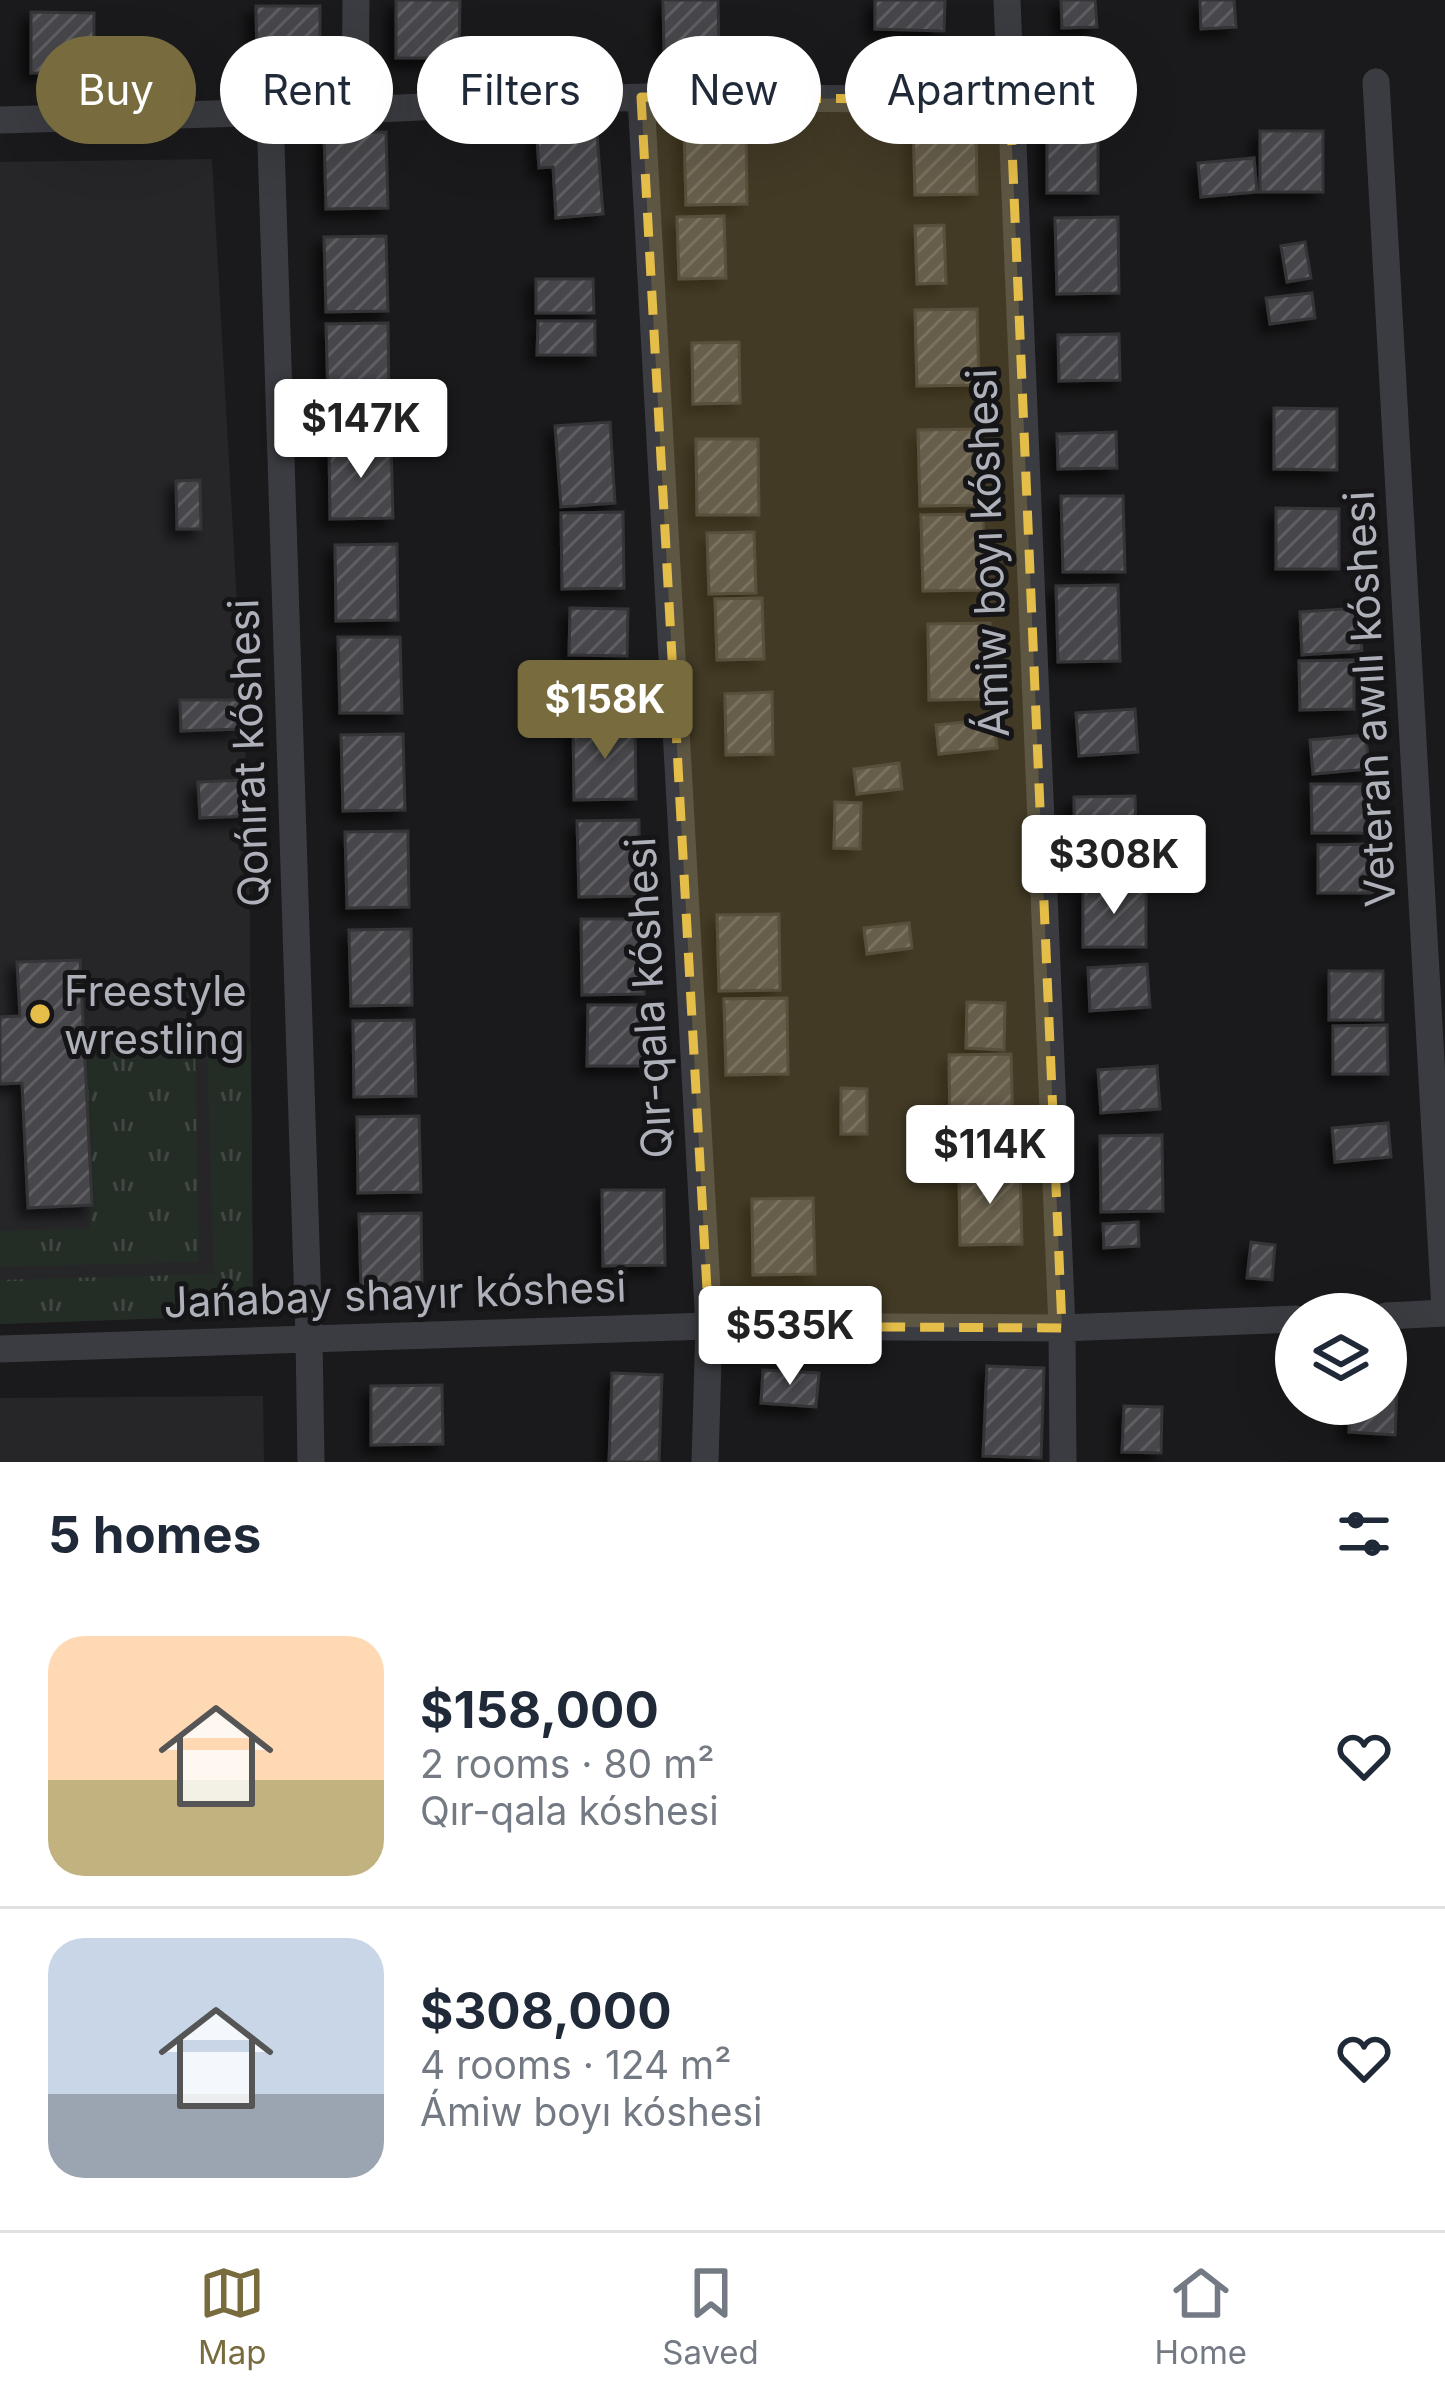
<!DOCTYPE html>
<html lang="en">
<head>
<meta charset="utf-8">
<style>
	:root { --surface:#fff; --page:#f2f2f3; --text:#1f2937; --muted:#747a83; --line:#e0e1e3; --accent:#786c3f }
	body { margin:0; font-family:Inter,sans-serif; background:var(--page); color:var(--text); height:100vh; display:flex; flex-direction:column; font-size:45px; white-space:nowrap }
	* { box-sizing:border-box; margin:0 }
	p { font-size:39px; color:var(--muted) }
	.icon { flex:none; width:66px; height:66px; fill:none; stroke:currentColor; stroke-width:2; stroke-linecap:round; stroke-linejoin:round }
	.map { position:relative; height:1462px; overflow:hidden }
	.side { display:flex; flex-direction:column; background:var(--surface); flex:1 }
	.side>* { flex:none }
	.hud { position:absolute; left:36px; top:36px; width:1374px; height:108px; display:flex; gap:24px }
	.fabs { position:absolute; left:1275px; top:1293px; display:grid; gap:24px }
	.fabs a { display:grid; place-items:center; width:132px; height:132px; border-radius:50%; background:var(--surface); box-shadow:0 12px 48px #0002; font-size:60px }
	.price { position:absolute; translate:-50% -102px; padding:0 27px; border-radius:12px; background:#fff; color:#222; font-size:39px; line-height:78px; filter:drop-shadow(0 3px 6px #0008) }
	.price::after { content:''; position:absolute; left:50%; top:72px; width:36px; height:27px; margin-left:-18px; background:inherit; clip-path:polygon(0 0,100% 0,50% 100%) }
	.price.current { background:var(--accent); color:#fff }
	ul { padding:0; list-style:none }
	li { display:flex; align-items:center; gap:36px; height:300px; padding:0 48px }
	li+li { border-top:3px solid var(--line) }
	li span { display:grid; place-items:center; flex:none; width:336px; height:240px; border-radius:36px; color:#555 }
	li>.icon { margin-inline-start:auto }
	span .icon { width:144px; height:144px; fill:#fffc; stroke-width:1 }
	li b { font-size:51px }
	h2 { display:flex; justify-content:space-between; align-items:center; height:144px; padding:0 48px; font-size:51px }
	.chip { padding:0 42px; border-radius:54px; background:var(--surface); box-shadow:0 12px 48px #0002; font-size:42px; line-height:108px }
	.chip.current { background:var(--accent); color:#fff }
	.menu { display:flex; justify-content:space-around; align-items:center; height:168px; border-top:3px solid var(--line); background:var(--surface); font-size:33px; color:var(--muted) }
	.menu a { display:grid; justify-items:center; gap:6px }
	.menu .current { color:var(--accent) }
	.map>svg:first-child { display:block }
	.built { fill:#262629 }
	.grass { fill:url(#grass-tufts) }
	.building { fill:url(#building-hatch); stroke:#353438; stroke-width:3; filter:url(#shadow) }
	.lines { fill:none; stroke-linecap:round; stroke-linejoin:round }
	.minor { stroke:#3b3c41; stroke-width:27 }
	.marked { fill:#e5bd49; fill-opacity:0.2; stroke:#e5bd49; stroke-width:9; stroke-dasharray:24 15; stroke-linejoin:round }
	.poi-dot { fill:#e5bd49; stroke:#151517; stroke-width:4.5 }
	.labels { text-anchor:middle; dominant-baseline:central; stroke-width:10; stroke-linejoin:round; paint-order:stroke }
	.street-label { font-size:42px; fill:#aeb1ba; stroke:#151517 }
	.poi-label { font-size:42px; fill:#aeb1ba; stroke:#151517; text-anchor:start }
</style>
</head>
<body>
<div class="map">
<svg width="1445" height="1462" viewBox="0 0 1445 1462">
	<defs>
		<pattern id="grass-tufts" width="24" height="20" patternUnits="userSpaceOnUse" patternTransform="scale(3)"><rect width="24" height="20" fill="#242c26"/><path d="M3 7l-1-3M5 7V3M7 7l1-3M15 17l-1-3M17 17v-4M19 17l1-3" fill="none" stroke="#414843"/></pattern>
		<pattern id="building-hatch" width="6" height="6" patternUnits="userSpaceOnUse" patternTransform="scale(3)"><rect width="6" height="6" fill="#47474c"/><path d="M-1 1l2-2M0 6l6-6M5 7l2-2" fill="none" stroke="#5f5f64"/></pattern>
		<filter id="shadow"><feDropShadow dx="-8" dy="8" stdDeviation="6" flood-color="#0009"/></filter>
	</defs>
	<rect width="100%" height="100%" fill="#1a1a1c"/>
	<path class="built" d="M212,159l37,657 4,499 -253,9v-1162z
		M263,1396l1,66h-264v-64z"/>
	<path class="grass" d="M251,1042l2,273 -253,9v-44l214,-6 -7,-227z
		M195,1047l4,215 -199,5v-36l90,-3 -4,-173z"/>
	<path class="building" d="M396,0h64l-1,58h-63z
		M663,0h55l1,50 -55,1z
		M875,0h70l-1,31 -69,-2z
		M1061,0h34l2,27 -35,1z
		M1200,0h34l2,27 -35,2z
		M256,6h64v61h-63z
		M31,12l63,1v60h-63z
		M976,118l1,76 -62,1 -2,-76z
		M596,120l7,94 -47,4 -3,-51 -14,1 -3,-44z
		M1047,124h51v69h-51z
		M746,128l1,76 -61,1 -2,-76z
		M1260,131h63v61h-63z
		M386,132l2,76 -62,1 -2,-76z
		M1254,158l3,34 -56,5 -3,-34z
		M724,216l2,62 -47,1 -2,-62z
		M1118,217l1,76 -62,1 -2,-76z
		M944,225l2,58 -29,1 -2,-58z
		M386,236l2,75 -62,1 -2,-75z
		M1305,242l6,36 -24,4 -6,-36z
		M536,279h57l1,34h-58z
		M1312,293l3,25 -45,6 -4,-26z
		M977,309l2,76 -62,1 -2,-76z
		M538,321h57v34h-58z
		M388,323l1,76 -61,1 -2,-76z
		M1119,334l1,46 -61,1 -1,-46z
		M739,342l1,61 -47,1 -1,-61z
		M1274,408l63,1v61l-63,-1z
		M610,422l5,81 -54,4 -6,-81z
		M981,429l1,76 -62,1 -2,-76z
		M1116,432l1,36 -59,1 -1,-35z
		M696,439h62l1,76h-62z
		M391,442l2,76 -63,1 -1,-76z
		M200,480l1,49h-24l-1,-48z
		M1061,496h62l2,76h-62z
		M1276,508l63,1v60h-63z
		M623,512l1,76 -62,1 -1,-76z
		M983,514l1,76 -61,1 -2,-76z
		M754,532l2,61 -47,1 -2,-61z
		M397,544l1,76 -62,1 -1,-76z
		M1118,585l2,76 -62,1 -2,-76z
		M762,598l2,61 -47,1 -2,-61z
		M570,608l58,1 -1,47 -58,-1z
		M1359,608l3,43 -60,4 -2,-43z
		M990,623l1,76 -62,1 -1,-76z
		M338,637h62l2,76h-62z
		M1354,660v49l-54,1 -1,-49z
		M772,692l1,62 -47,1 -1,-61z
		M180,700h60l1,29 -60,2z
		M1135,709l3,43 -59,4 -3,-43z
		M994,719l3,29 -58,6 -3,-29z
		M635,723l1,76 -62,1 -1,-76z
		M403,734l2,76 -62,1 -2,-76z
		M1366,735l3,34 -56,5 -3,-34z
		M899,763l3,26 -45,5 -3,-25z
		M247,780l2,36 -49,2 -2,-36z
		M1311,784h55v49h-54z
		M1135,796l2,76 -62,1 -1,-76z
		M835,802l26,1 -1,46 -26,-1z
		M639,820l1,76 -61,1 -2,-76z
		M408,831l1,76 -62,1 -2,-76z
		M1372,844l1,49h-55v-48z
		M1083,886l63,1v60h-63z
		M779,914l1,76 -61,1 -2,-76z
		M581,919h62l1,75 -62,1z
		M909,923l3,25 -45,6 -3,-26z
		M411,929l1,76 -61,1 -2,-76z
		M80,960l12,245 -64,3 -6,-125 -22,1v-67l20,-1 -3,-54z
		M1147,964l3,43 -60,4 -2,-43z
		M1329,971h54v49h-54z
		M787,998l1,76 -62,1 -2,-76z
		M967,1002l38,1 -1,47 -38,-2z
		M588,1005h63v61h-64z
		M414,1020l2,76 -62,1 -1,-76z
		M1387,1025l1,49h-55v-48z
		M1011,1054l2,76 -63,1 -1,-76z
		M1157,1066l3,43 -59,4 -3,-43z
		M841,1088l26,1v45h-26z
		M419,1116l2,76 -63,1 -1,-76z
		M1388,1123l3,34 -56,5 -3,-34z
		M1162,1135l1,76 -62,1 -1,-76z
		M959,1169h61l2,75 -62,1z
		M602,1190h62l1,75 -62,1z
		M813,1198l2,76 -62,1 -1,-76z
		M421,1213l1,76 -61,1 -2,-76z
		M1138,1222l1,24 -35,2 -1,-24z
		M1251,1242l24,3 -3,35 -25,-2z
		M987,1366l57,2 -3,90 -58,-2z
		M763,1370l56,3 -3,34 -55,-4z
		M612,1373l50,2 -3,87h-50z
		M442,1385l1,59 -72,1v-59z
		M1386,1390l11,1 -2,44 -46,-3 1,-28h36z
		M1124,1406l38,1 -1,46 -39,-1z"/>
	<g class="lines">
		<path class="minor" d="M1007,0l55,1328 1,134
			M1376,82l69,1228
			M641,97l68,1229 -4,136
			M355,110l1,-110
			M270,113l39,1225 2,124
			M0,120l355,-10 286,-13 369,3
			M1386,1316l59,-3
			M0,1349l709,-23 353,2 234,-9"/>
	</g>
	<path class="marked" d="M641,97l369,3 52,1228 -353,-2z"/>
	<circle class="poi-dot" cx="40" cy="1014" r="12"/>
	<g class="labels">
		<g class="street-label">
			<text transform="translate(987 553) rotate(-92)">Ámiw boyı kóshesi</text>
			<text transform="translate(1369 699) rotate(-93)">Veteran awılı kóshesi</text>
			<text transform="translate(248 753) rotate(-92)">Qońırat kóshesi</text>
			<text transform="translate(648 998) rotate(-93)">Qır-qala kóshesi</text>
			<text transform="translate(395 1294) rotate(-2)">Jańabay shayır kóshesi</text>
		</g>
		<g class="poi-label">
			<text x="64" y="990">Freestyle<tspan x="64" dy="48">wrestling</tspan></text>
		</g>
	</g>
</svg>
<div class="fabs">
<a><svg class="icon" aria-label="layers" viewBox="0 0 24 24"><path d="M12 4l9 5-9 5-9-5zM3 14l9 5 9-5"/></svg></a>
</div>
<b class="price" style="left:361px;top:481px">$147K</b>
<b class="price current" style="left:605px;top:762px">$158K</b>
<b class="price" style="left:1114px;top:917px">$308K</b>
<b class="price" style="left:990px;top:1207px">$114K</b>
<b class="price" style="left:790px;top:1388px">$535K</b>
<div class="hud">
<a class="chip current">Buy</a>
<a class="chip">Rent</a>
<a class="chip">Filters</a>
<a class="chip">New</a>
<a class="chip">Apartment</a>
</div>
</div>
<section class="side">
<h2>5 homes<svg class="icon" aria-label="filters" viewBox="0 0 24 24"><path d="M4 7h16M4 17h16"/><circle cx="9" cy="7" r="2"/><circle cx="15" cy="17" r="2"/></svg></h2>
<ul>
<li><span style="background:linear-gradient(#ffd9b3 60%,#c2b280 0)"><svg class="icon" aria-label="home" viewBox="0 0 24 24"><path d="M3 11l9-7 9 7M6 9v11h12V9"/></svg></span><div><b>$158,000</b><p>2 rooms · 80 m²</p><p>Qır-qala kóshesi</p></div><svg class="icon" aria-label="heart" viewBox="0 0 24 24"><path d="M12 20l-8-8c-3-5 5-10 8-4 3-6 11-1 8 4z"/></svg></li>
<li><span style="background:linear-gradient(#c9d6e8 65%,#9aa5b1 0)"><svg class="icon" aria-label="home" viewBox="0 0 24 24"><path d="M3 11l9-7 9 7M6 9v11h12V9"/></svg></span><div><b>$308,000</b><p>4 rooms · 124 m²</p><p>Ámiw boyı kóshesi</p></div><svg class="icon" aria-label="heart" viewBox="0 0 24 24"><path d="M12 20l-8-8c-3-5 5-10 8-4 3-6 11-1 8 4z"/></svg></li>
</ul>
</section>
<nav class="menu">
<a class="current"><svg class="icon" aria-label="map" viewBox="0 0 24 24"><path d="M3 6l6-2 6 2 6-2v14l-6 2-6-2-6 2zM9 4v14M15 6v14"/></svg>Map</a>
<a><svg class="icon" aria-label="saved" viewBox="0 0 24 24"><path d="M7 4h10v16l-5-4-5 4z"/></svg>Saved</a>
<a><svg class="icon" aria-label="home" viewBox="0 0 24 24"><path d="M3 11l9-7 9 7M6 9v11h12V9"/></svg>Home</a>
</nav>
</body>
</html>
